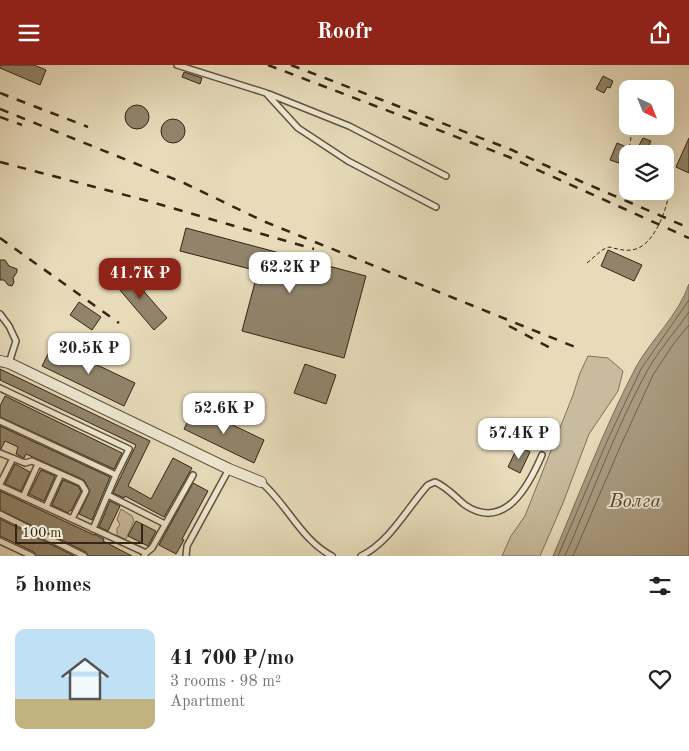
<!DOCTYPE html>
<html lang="en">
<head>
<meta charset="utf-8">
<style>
	:root { --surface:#fff; --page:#f2f2f2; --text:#222; --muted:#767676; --accent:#8f2418 }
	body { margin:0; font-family:"Old Standard TT",serif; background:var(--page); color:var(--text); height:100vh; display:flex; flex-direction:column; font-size:19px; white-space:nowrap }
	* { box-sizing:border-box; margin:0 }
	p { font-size:16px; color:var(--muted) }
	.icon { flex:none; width:28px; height:28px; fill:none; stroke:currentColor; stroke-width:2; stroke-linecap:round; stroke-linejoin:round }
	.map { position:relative; height:491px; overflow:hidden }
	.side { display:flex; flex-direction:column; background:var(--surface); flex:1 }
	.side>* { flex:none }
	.needle { width:32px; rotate:137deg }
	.tools { position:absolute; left:619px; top:15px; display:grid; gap:10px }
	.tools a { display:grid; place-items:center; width:55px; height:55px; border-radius:10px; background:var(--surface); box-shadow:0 5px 20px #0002; font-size:25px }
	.scale { position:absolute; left:15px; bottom:12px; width:128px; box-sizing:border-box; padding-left:5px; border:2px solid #342515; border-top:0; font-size:14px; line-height:18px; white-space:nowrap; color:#342515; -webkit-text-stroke:4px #efe8d2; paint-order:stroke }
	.price { position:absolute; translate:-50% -42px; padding:0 11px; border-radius:10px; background:#fff; color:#222; font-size:16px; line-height:32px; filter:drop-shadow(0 1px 2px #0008) }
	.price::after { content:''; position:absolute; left:50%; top:30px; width:15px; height:11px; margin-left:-8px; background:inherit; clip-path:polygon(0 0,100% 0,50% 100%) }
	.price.selected { background:var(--accent); color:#fff }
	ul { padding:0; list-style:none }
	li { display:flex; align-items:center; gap:15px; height:125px; padding:0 15px }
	li span { display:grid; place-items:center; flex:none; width:140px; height:100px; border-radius:10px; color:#555 }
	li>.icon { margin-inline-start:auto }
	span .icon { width:60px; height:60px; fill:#fffc; stroke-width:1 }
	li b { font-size:21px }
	h2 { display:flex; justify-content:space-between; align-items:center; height:60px; padding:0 15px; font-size:21px }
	header { display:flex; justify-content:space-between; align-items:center; height:65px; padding:0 15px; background:var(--accent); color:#fff; font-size:22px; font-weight:600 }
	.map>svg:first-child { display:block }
	.green { fill:#c9bc9e; stroke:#7e705a }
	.water { fill:#aa9d82; stroke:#7b6d56 }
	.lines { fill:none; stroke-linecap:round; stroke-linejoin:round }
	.shore { stroke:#6f614c; stroke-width:1 }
	.building { fill:#91846b; stroke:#342515 }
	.lane-casing { stroke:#61523e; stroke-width:8 }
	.street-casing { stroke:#61523e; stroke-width:12 }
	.path { stroke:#342515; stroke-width:1; stroke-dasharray:4 2.5; stroke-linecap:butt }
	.lane { stroke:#efe8d2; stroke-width:5 }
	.street { stroke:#efe8d2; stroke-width:10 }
	.rail { stroke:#342515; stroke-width:2.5; stroke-dasharray:9 9; stroke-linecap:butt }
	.labels { text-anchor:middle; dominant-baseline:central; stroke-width:4; stroke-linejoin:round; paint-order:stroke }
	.water-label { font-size:20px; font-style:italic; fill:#574936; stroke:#efe8d2 }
</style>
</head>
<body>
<header><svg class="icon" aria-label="menu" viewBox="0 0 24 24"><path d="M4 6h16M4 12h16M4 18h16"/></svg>Roofr<svg class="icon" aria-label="share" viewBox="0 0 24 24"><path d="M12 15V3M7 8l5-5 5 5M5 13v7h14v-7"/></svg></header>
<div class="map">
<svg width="689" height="491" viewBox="0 0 689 491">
	<rect width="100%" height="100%" fill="#e7dbba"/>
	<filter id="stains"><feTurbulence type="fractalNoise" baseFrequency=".004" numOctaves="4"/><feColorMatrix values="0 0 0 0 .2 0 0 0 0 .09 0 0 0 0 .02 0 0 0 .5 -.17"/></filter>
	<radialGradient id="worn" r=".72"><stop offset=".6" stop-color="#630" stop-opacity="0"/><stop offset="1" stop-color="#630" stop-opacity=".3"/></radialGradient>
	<path class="green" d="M588,291l20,2 15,13 -5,20 -29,43 -26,69 -23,53h-38l9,-20 14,-20 48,-121 7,-22z
		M121,444l11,7 2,5 -8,18h-2l-7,-4v-7l3,-3 -3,-6z"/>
	<path class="water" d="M689,219v272h-136c27,-63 51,-128 83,-189 16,-29 42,-51 53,-83z"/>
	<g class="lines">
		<path class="shore" d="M558,491l50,-117 33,-70 48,-69
			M565,491c27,-61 50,-126 82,-185 12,-21 28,-39 42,-59
			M573,491l48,-111 32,-70 21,-32 15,-18"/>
	</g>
	<path class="building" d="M0,0h34l12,5 -6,15 -40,-17z
		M184,7l18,6 -2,6 -18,-7z
		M603,11l10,5 -3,7 -3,-1 -3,6 -8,-4z
		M125 52a12 12 0 1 1 24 0a12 12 0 1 1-24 0Z
		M161 66a12 12 0 1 1 24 0a12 12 0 1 1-24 0Z
		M643,73l8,3 -6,13h-22l-4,9 -9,-3 7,-17 19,8z
		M689,73v35l-13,-6z
		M186,163l180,48 -22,82 -102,-27 16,-60 -78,-20z
		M608,185l34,15 -8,16 -33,-15z
		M0,195h5l4,6 8,3v3l-4,6 1,4 -2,4 -4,-1 -4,-5h-4z
		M126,206l41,47 -13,12 -41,-48z
		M79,237l22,15 -9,13 -22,-15z
		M53,279l82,39 -11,23 -82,-40z
		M305,299l31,11 -10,29 -32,-11z
		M0,304l150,72 -22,45 23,13 22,-41 19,10 -28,49 -39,-21 -1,2 -11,-5 23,-48 -136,-65z
		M5,331l117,57 -8,16 -114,-52v-11z
		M195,342l69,33 -10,23 -70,-34z
		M0,361l110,51 -18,43 -13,-6 11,-23 -6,-11 -58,-26 -2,4 -8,-4 2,-7 -13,-6 -4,8h-1z
		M518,381l12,6 -10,21 -12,-6z
		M15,399l15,8 -9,19 -16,-7z
		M41,405l14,6 -11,25 -15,-7z
		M63,415l15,6 3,5 -10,20 -1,-1 -2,3 -16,-8z
		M193,418l15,8 -26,48 2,1 -8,14 -17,-9z
		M0,426l94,44v-1l10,5 -1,2 29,15h-44l-2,-4 -86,-42z
		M110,436l10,5 -12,25 -9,-4z
		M0,454l74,37h-38l-2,-4 -34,-16z
		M136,456l20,10 -8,15 -20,-10z"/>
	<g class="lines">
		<g class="lane-casing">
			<path id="lane" d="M177,0l89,28 32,35 50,33 88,46
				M269,29l80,32 97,50
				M0,249l9,12 7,15 -7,22
				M0,323l129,61 -13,26 -116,-54
				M0,388l25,10 7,-2 49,22 5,8 -14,28
				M261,417c26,22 40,58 71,74
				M0,419l13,-26
				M0,421l146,67 -2,3
				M108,430l57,29
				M23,432l15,-33
				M46,442l15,-33
				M0,449l84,42
				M93,464l23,-54
				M0,476l32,15
				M146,488l6,-5 41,-73
				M186,491l1,-10 42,-77
				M361,491c29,-14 46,-48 67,-71l7,-3c12,5 20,15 30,23 40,27 64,-20 77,-50"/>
		</g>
		<g class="street-casing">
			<path id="street" d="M0,296l9,2 220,106 32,13"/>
		</g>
		<path class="path" d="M628,89l5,-28
			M628,90v12
			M587,198l15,-13 7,-3c9,2 17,5 27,2 17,-5 29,-35 32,-51l-4,-7"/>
		<use href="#lane" class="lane"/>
		<use href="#street" class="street"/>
		<path class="rail" d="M268,0l241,92 180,81
			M291,0l221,85 68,31 109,47
			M0,28l88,34
			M0,44l184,74 79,38 312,126
			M0,52l22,8
			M0,97l148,39 166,48
			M0,173l119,85
			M509,261l47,25"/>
	</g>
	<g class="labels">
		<g class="water-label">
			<text x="635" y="437">Волга</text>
		</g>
	</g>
	<rect width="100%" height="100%" filter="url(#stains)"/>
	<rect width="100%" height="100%" fill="url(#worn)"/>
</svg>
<div class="tools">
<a><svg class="needle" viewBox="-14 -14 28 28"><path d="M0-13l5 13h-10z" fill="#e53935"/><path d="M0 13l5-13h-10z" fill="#767676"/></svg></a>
<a><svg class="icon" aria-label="layers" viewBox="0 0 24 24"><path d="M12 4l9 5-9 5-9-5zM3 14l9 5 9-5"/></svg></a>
</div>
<div class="scale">100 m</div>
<b class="price" style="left:290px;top:229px">62.2K ₽</b>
<b class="price selected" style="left:140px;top:235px">41.7K ₽</b>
<b class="price" style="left:89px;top:310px">20.5K ₽</b>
<b class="price" style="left:224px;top:370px">52.6K ₽</b>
<b class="price" style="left:519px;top:395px">57.4K ₽</b>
</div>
<section class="side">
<h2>5 homes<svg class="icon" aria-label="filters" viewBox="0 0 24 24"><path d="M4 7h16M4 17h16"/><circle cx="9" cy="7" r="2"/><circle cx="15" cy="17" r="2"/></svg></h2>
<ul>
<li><span style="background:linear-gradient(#bfe0f5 70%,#c2b280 0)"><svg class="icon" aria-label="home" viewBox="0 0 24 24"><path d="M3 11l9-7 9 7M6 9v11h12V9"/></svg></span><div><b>41 700 ₽/mo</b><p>3 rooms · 98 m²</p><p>Apartment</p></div><svg class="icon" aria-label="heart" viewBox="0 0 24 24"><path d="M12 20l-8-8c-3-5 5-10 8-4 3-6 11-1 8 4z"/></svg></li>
</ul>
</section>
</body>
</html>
